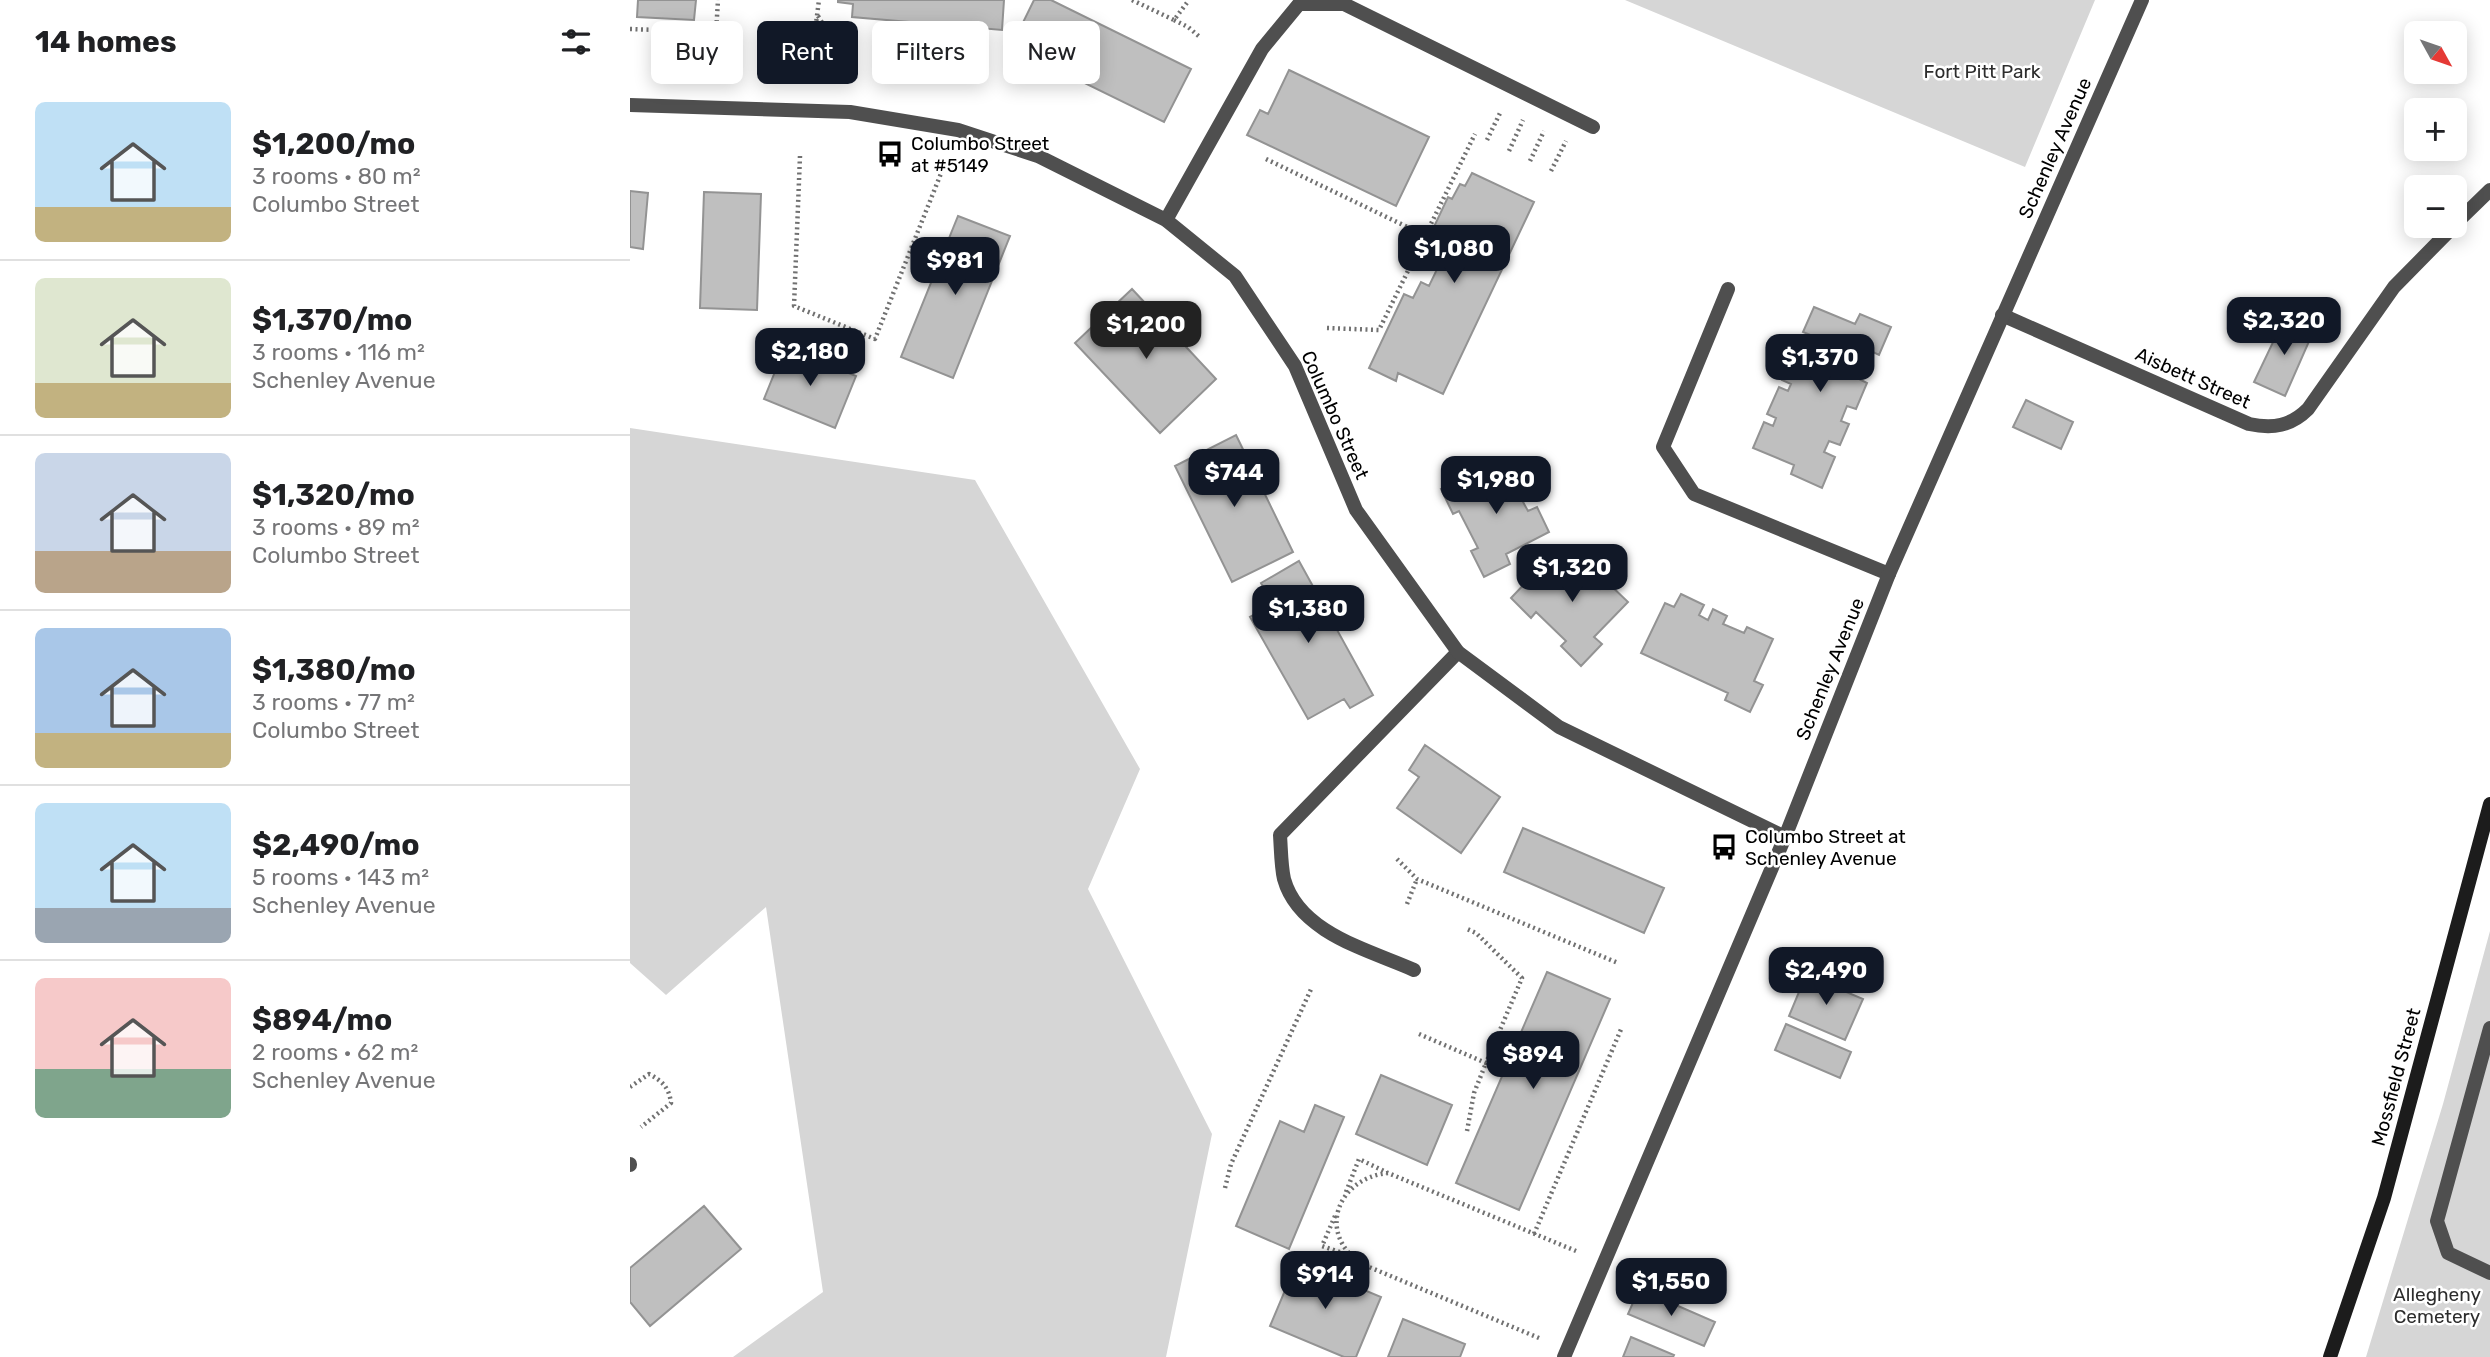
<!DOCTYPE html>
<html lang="en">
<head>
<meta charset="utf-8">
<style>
	:root { --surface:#fff; --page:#f2f2f2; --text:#202124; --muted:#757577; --line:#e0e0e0; --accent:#111827 }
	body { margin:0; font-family:Rubik,sans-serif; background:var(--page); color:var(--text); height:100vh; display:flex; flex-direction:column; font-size:26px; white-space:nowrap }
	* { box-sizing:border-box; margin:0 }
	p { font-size:23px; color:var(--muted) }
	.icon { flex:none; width:38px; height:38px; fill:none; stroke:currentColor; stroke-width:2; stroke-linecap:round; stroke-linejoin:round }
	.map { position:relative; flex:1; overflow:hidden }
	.sheet { display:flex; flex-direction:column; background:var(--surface); width:630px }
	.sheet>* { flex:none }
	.guide { position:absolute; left:21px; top:21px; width:665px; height:63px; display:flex; gap:14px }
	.needle { width:46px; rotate:130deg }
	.controls { position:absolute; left:1774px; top:21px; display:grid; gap:14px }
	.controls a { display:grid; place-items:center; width:63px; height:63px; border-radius:10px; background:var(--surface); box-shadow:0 4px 18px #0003; font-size:35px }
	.price { position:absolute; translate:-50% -60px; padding:0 16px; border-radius:14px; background:var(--accent); color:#fff; font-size:23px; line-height:46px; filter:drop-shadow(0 2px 4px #0008) }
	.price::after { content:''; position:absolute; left:50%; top:42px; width:21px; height:16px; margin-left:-10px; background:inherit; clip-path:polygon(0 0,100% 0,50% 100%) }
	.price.on { background:#222; color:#fff }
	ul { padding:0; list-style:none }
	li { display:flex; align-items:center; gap:21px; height:175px; padding:0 35px }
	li+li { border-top:2px solid var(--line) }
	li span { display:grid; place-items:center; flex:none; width:196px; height:140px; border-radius:10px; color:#555 }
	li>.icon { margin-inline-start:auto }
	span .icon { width:84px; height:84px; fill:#fffc; stroke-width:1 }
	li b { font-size:30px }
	h2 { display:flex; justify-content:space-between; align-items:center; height:84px; padding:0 35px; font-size:30px }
	.tag { padding:0 24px; border-radius:10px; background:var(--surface); box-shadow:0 4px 18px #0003; font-size:24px; line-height:63px }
	.tag.on { background:var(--accent); color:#fff }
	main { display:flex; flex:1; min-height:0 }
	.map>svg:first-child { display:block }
	.green { fill:#d6d6d6 }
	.building { fill:#bfbfbf; stroke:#939393; stroke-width:2 }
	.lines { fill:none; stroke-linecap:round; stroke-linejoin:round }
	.path { stroke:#717171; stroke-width:4.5; stroke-dasharray:2 3.5; stroke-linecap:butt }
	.lane { stroke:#4f4f4f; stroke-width:14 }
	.street { stroke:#4f4f4f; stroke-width:14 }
	.secondary { stroke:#1c1c1c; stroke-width:14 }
	.labels { text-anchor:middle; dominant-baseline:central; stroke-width:5; stroke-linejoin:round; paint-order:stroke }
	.park-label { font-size:19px; fill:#2d2d2d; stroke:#fff }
	.poi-label { font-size:19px; fill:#000; stroke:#fff; text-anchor:start }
	.street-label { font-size:19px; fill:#000; stroke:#fff }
</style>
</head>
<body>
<main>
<section class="sheet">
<h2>14 homes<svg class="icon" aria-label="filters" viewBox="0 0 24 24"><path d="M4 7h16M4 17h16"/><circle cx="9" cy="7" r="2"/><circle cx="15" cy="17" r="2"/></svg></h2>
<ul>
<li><span style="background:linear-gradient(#bfe0f5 75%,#c2b280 0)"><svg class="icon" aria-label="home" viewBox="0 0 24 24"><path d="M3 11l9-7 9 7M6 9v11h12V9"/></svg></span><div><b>$1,200/mo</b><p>3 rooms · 80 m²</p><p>Columbo Street</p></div></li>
<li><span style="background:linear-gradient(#dfe7d0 75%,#c2b280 0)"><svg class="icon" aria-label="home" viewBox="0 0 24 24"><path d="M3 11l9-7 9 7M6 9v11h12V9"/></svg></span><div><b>$1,370/mo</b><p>3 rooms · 116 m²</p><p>Schenley Avenue</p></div></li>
<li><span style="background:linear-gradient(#c9d6e8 70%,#b9a48a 0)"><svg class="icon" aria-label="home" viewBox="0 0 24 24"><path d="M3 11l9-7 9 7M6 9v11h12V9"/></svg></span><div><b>$1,320/mo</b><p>3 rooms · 89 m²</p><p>Columbo Street</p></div></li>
<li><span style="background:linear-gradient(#a9c7e8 75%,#c2b280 0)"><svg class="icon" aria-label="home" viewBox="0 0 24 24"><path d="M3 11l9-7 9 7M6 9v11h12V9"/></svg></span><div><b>$1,380/mo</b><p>3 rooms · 77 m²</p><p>Columbo Street</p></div></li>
<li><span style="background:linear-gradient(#bfe0f5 75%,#9aa5b1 0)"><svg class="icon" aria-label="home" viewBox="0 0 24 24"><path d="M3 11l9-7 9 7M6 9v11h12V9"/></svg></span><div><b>$2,490/mo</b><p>5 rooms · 143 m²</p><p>Schenley Avenue</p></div></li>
<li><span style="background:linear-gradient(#f6c9c9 65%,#7fa58c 0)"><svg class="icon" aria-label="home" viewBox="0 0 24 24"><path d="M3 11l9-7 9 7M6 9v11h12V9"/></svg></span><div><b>$894/mo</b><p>2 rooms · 62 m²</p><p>Schenley Avenue</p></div></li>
</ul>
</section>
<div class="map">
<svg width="1860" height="1357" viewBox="0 0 1860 1357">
	<rect width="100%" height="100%" fill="#fff"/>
	<path class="green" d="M995,0h470l-70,167z
		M0,428l345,52 165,289 -52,120 124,245 -46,223h-433l90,-65 -57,-385 -100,88 -36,-32z
		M1860,931v426h-124l77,-253z"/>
	<path class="building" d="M8,0h58l-2,20 -57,-3z
		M208,0h166l-2,30 -150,-13 1,-13 -15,-2z
		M404,0h17l140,69 -27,53 -153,-75z
		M659,70l140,67 -33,69 -149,-71 13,-25 8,4z
		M842,173l62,29 -91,192 -45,-21 -2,8 -27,-13 35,-74 9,4 8,-16 8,4 13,-27 -9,-4 9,-20 -10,-4 16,-34 4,2 8,-15 5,2z
		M0,191l18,2 -5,56 -13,-2z
		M74,192l57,2 -4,116 -57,-2z
		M328,216l52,20 -57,142 -52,-21z
		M502,289l84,90 -56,54 -85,-90z
		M1184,307l41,17 5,-10 31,13 -12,28 -10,-5 -12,28 10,5 -11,26 -9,-3 -6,15 8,3 -9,21 -11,-4 -5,11 11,5 -13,31 -31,-14 3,-9 -41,-17 11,-26 9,4 3,-8 -9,-4 12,-27 9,4 3,-7 -9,-4 12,-27 10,4 9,-21 -10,-4z
		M1655,317l29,13 -29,66 -31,-14z
		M155,347l71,29 -21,52 -71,-29z
		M1396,400l47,22 -12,27 -48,-22z
		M606,435l57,117 -61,30 -57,-116z
		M885,462l12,24 -10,5 11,20 9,-4 12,25 -43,22 4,10 -26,13 -13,-26 7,-3 -19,-37 -6,3 -12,-25 25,-12 4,7z
		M942,547l19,19 -7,7 16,16 7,-7 21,20 -34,35 8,7 -21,22 -20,-20 5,-5 -30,-29 -5,6 -20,-20 19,-20 6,6z
		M669,561l74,134 -23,13 -6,-9 -36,20 -58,-102 23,-13 -12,-21z
		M1051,594l23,11 -5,10 9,5 5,-11 14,7 -4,8 21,9 3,-6 26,12 -19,42 9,4 -13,27 -25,-12 3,-7 -87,-40 24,-50 9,4z
		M795,745l75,52 -39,56 -64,-45 22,-31 -10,-7z
		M893,828l141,60 -20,45 -140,-61z
		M917,972l63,27 -91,211 -63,-27z
		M1176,975l57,24 -18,41 -56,-24z
		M1156,1024l65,28 -11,26 -65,-28z
		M751,1075l71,30 -25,60 -71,-31z
		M685,1105l29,12 -55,132 -53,-23 44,-105 24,11z
		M74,1206l37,43 -91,77 -20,-24v-34z
		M667,1262l84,35 -25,60h-12l-74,-31z
		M1009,1289l76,33 -11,24 -76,-32z
		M773,1319l62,25 -5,13h-72z
		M1001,1337l43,18 -1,2h-50z"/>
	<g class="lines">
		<path class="path" d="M502,0l42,20 15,-20
			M188,16l28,45 2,9
			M544,20l14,7 13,11
			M0,29l87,3
			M84,66l4,-66
			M180,70l9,-70
			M857,140l14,-29
			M879,151l14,-31
			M170,156l-6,150 81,33 67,-168
			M636,159l160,77
			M900,161l14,-30
			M921,171l15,-30
			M697,328l52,2 96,-196
			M767,859l20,20 201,84
			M777,904l10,-25
			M789,1034l67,29 36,-85 -46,-45 -11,-5
			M0,1087l19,-13c13,7 20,13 22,29l-30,24
			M837,1131l7,-38 12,-30
			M595,1188l6,-24 81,-177
			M716,1192l13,-33 29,14
			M705,1216l-13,30 26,9
			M904,1234l88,-207
			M909,1338l-177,-74c-46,-30 -25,-86 26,-91l188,78"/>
		<path class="lane" d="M536,220l96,-171 37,-45h45l249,123
			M1825,224l35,-34
			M1098,289l-65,158 31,47 195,80
			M1372,315l247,109c24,5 42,2 59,-15l86,-122 60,-61
			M784,970c-45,-20 -115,-37 -130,-91 -3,-13 -3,-30 -4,-44l178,-183
			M1860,1028l-53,193 11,32 42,20"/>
		<path class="street" d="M0,105l220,7 108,18 80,26 128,64 69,56 60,90 61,144 102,142 101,75 226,110
			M0,1164v1
			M934,1357l221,-520 104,-263 253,-574"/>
		<path class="secondary" d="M1700,1357l54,-159 106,-394"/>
	</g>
	<defs>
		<g id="bus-bare" transform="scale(2.1)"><path d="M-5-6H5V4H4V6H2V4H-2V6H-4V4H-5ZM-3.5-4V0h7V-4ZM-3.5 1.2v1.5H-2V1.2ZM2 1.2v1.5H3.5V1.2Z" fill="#000" stroke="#fff" stroke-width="2.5" paint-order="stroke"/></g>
	</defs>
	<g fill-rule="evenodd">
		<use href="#bus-bare" x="260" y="154"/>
		<use href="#bus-bare" x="1094" y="847"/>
	</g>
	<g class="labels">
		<g class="park-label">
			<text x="1352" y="71">Fort Pitt Park</text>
			<text x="1807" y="1294">Allegheny<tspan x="1807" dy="22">Cemetery</tspan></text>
		</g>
		<g class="poi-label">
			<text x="281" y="143">Columbo Street<tspan x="281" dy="22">at #5149</tspan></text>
			<text x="1115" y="836">Columbo Street at<tspan x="1115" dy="22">Schenley Avenue</tspan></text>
		</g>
		<g class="street-label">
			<text transform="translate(1425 148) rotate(-66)">Schenley Avenue</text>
			<text transform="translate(1563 378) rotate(24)">Aisbett Street</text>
			<text transform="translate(705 415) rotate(66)">Columbo Street</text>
			<text transform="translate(1200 669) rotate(-68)">Schenley Avenue</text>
			<text transform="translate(1766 1077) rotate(-75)">Mossfield Street</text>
		</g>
	</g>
</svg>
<div class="controls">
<a><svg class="needle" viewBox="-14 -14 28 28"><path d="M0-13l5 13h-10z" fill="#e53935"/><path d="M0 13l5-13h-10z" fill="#757577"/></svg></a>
<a>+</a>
<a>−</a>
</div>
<b class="price" style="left:824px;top:285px">$1,080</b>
<b class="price" style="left:325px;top:297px">$981</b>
<b class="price" style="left:1654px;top:357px">$2,320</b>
<b class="price on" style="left:516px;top:361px">$1,200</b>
<b class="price" style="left:180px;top:388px">$2,180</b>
<b class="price" style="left:1190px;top:394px">$1,370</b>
<b class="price" style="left:604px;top:509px">$744</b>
<b class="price" style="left:866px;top:516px">$1,980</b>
<b class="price" style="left:942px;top:604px">$1,320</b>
<b class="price" style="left:678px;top:645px">$1,380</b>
<b class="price" style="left:1196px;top:1007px">$2,490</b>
<b class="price" style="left:903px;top:1091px">$894</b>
<b class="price" style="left:695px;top:1311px">$914</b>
<b class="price" style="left:1041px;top:1318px">$1,550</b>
<div class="guide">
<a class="tag">Buy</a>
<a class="tag on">Rent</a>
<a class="tag">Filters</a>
<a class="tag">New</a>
</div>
</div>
</main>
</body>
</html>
